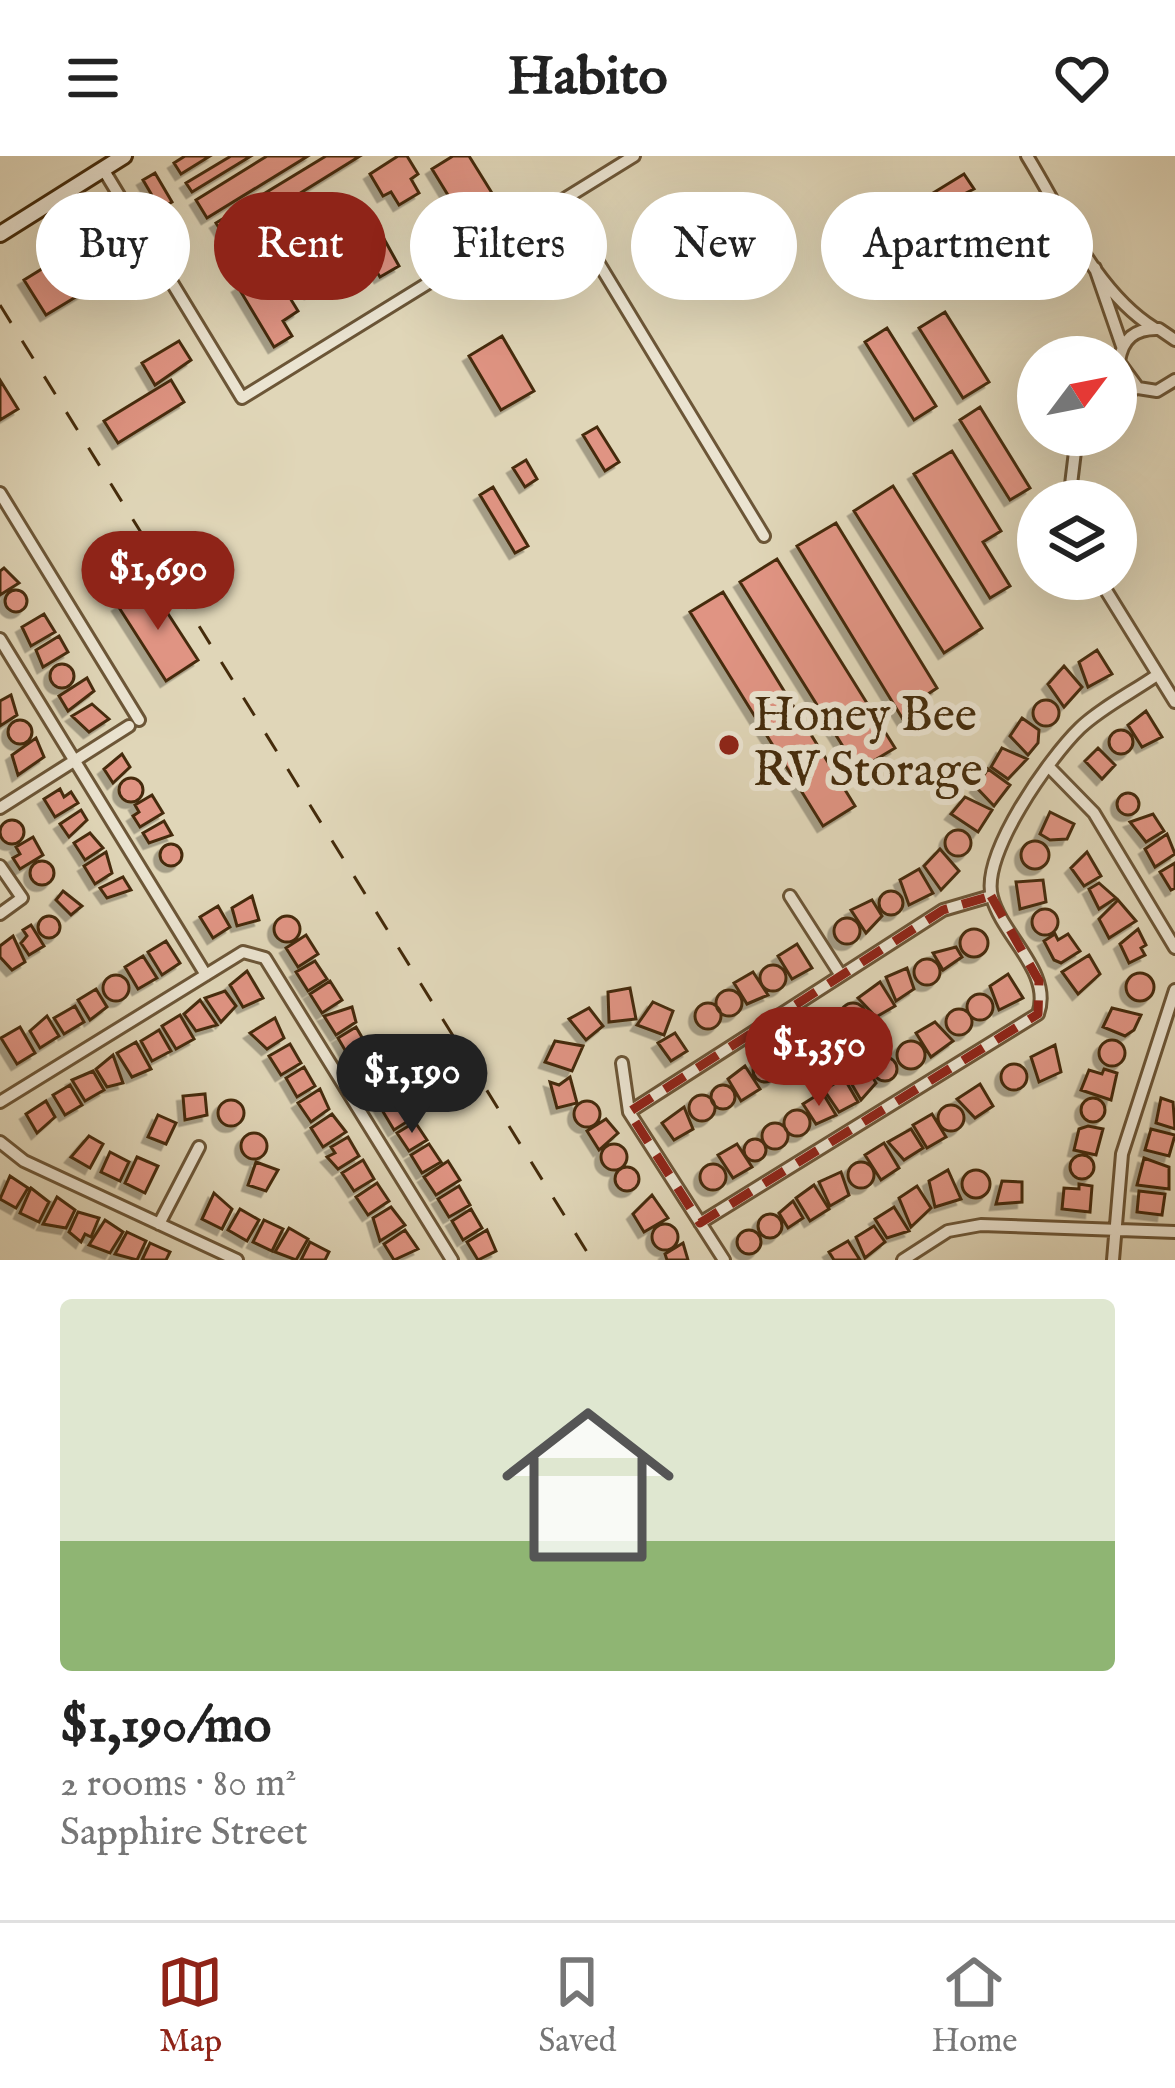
<!DOCTYPE html>
<html lang="en">
<head>
<meta charset="utf-8">
<style>
	:root { --surface:#fff; --page:#f2f2f2; --text:#222; --muted:#767676; --line:#e0e0e0; --accent:#8f2418 }
	body { margin:0; font-family:"IM FELL English",serif; background:var(--page); color:var(--text); height:100vh; display:flex; flex-direction:column; font-size:45px; white-space:nowrap }
	* { box-sizing:border-box; margin:0 }
	p { font-size:39px; color:var(--muted) }
	.icon { flex:none; width:66px; height:66px; fill:none; stroke:currentColor; stroke-width:2; stroke-linecap:round; stroke-linejoin:round }
	.map { position:relative; height:1104px; overflow:hidden }
	.drawer { display:flex; flex-direction:column; background:var(--surface); flex:1 }
	.drawer>* { flex:none }
	.hud { position:absolute; left:36px; top:36px; width:1104px; height:108px; display:flex; gap:24px }
	.needle { width:78px; rotate:58deg }
	.tools { position:absolute; left:1017px; top:180px; display:grid; gap:24px }
	.tools a { display:grid; place-items:center; width:120px; height:120px; border-radius:50%; background:var(--surface); box-shadow:0 12px 48px #0002; font-size:60px }
	.price { position:absolute; translate:-50% -102px; padding:0 27px; border-radius:42px; background:var(--accent); color:#fff; font-size:39px; line-height:78px; filter:drop-shadow(0 3px 6px #0008) }
	.price::after { content:''; position:absolute; left:50%; top:72px; width:36px; height:27px; margin-left:-18px; background:inherit; clip-path:polygon(0 0,100% 0,50% 100%) }
	.price.on { background:#222; color:#fff }
	ul { padding:0; list-style:none }
	li { display:grid; align-content:center; gap:24px; height:636px; padding:0 60px }
	li span { display:grid; place-items:center; height:372px; border-radius:12px; color:#555 }
	li>.icon { margin-inline-start:auto }
	span .icon { width:216px; height:216px; fill:#fffc; stroke-width:1 }
	li b { font-size:51px }
	.tag { padding:0 42px; border-radius:54px; background:var(--surface); box-shadow:0 12px 48px #0002; font-size:42px; line-height:108px }
	.tag.on { background:var(--accent); color:#fff }
	header { display:flex; justify-content:space-between; align-items:center; height:156px; padding:0 60px; background:var(--surface); font-size:54px; font-weight:700 }
	.menu { display:flex; justify-content:space-around; align-items:center; height:168px; border-top:3px solid var(--line); background:var(--surface); font-size:33px; color:var(--muted) }
	.menu a { display:grid; justify-items:center; gap:6px }
	.menu .on { color:var(--accent) }
	.map>svg:first-child { display:block }
	.building { fill:#e09483; stroke:#452c0c; stroke-width:3; filter:url(#shadow) }
	.lines { fill:none; stroke-linecap:round; stroke-linejoin:round }
	.street-casing { stroke:#6c5637; stroke-width:16 }
	.secondary-casing { stroke:#452c0c; stroke-width:20 }
	.street { stroke:#ebe4d1; stroke-width:10 }
	.secondary { stroke:#ebe4d1; stroke-width:14 }
	.rail { stroke:#452c0c; stroke-width:3; stroke-dasharray:21 21; stroke-linecap:butt }
	.marked { fill:none; stroke:#8f2418; stroke-width:9; stroke-dasharray:24 15; stroke-linejoin:round }
	.poi-dot { fill:#8f2418; stroke:#ebe4d1; stroke-width:4.5 }
	.labels { text-anchor:middle; dominant-baseline:central; stroke-width:12; stroke-linejoin:round; paint-order:stroke }
	.poi-label { font-size:48px; fill:#452c0c; stroke:#ebe4d1; text-anchor:start }
</style>
</head>
<body>
<header><svg class="icon" aria-label="menu" viewBox="0 0 24 24"><path d="M4 6h16M4 12h16M4 18h16"/></svg>Habito<svg class="icon" aria-label="heart" viewBox="0 0 24 24"><path d="M12 20l-8-8c-3-5 5-10 8-4 3-6 11-1 8 4z"/></svg></header>
<div class="map">
<svg width="1175" height="1104" viewBox="0 0 1175 1104">
	<defs>
		<filter id="shadow"><feDropShadow dx="-5.5" dy="5.5" stdDeviation="0" flood-color="#0004"/></filter>
	</defs>
	<rect width="100%" height="100%" fill="#e0d6b8"/>
	<filter id="stains"><feTurbulence type="fractalNoise" baseFrequency=".00167" numOctaves="4"/><feColorMatrix values="0 0 0 0 .2 0 0 0 0 .09 0 0 0 0 .02 0 0 0 .5 -.17"/></filter>
	<radialGradient id="worn" r=".72"><stop offset=".6" stop-color="#630" stop-opacity="0"/><stop offset="1" stop-color="#630" stop-opacity=".3"/></radialGradient>
	<path class="building" d="M185,0h25l-29,18 -7,-11z
		M231,0h20l-59,36 -6,-9z
		M267,0h41l-101,62 -11,-18z
		M326,0h34l-134,83 -10,-16z
		M398,0h9l11,18 -7,5 8,14 -20,12 -8,-13 -8,4 -13,-22z
		M453,0h16l23,37 3,12 -19,12 -7,-11 -10,7 -27,-44z
		M155,17l17,29 -12,7 -17,-29z
		M964,18l10,15 -8,4 22,35 -22,13 -10,-15 -87,54 -18,-28 85,-53 -3,-6z
		M367,52l32,58 -19,11 -34,-56z
		M294,76l32,51 -16,10 -32,-51z
		M100,77l22,36 -76,46 -22,-35z
		M328,84l19,33 -18,11 -20,-33z
		M271,111l27,44 -15,10 9,15 -18,11 -36,-60z
		M945,156l44,70 -26,16 -44,-70z
		M887,172l49,78 -22,14 -49,-78z
		M502,180l32,55 -33,19 -32,-54z
		M179,185l12,19 -36,25 -13,-22z
		M0,224l18,29 -18,11z
		M171,224l13,22 -66,41 -14,-22z
		M980,251l50,81 -20,12 -50,-80z
		M597,271l22,35 -14,9 -22,-36z
		M952,295l49,80 -18,11 27,44 -20,12 -76,-124z
		M526,304l11,19 -12,8 -12,-19z
		M893,330l89,142 -38,25 -90,-142z
		M493,331l35,59 -13,7 -35,-58z
		M836,367l101,165 -18,12 5,9 -20,12 -107,-175z
		M777,403l118,189 -20,12 6,10 -17,10 -124,-198z
		M4,412l15,15 -19,12v-24z
		M150,430l48,74 -32,21 -48,-75z
		M5 445a11 11 0 1 1 22 0a11 11 0 1 1-22 0Z
		M723,436l132,214 -32,20 -133,-214z
		M44,458l11,18 -24,14 -9,-19z
		M59,480l9,16 -25,15 -7,-17z
		M1097,494l15,24 -24,13 -9,-25z
		M50 520a12 12 0 1 1 24 0a12 12 0 1 1-24 0Z
		M1064,510l18,21 -18,20 -16,-23z
		M87,522l7,13 -26,20 -9,-15z
		M11,539l6,20 -17,11v-25z
		M1033 557a13 13 0 1 1 26 0a13 13 0 1 1-26 0Z
		M92,548l17,15 -20,13 -17,-16z
		M1146,555l16,26 -20,10 -14,-22z
		M1022,562l17,12 -1,13 -10,12 -18,-19z
		M8 576a12 12 0 1 1 24 0a12 12 0 1 1-24 0Z
		M1109 586a12 12 0 1 1 24 0a12 12 0 1 1-24 0Z
		M36,582l8,19 -26,18 -6,-20z
		M1002,592l25,11 -19,20 -17,-12z
		M1098,592l17,17 -13,14 -17,-18z
		M122,598l8,13 -17,16 -9,-14z
		M988,613l22,16 -16,21 -18,-19z
		M119 634a12 12 0 1 1 24 0a12 12 0 1 1-24 0Z
		M60,633l4,8 7,-5 7,11 -23,14 -11,-18z
		M1117 648a11 11 0 1 1 22 0a11 11 0 1 1-22 0Z
		M152,639l11,18 -23,14 -7,-11 6,-4 -4,-7z
		M965,641l27,13 -14,22 -27,-18z
		M81,654l6,10 -18,17 -9,-13z
		M1050,656l24,12 -7,15 -17,1 -10,-6z
		M1153,658l11,17 -18,11 -16,-20z
		M0 676a12 12 0 1 1 24 0a12 12 0 1 1-24 0Z
		M164,665l8,14 -23,8 -6,-10z
		M945 687a13 13 0 1 1 26 0a13 13 0 1 1-26 0Z
		M90,677l13,15 -18,12 -11,-17z
		M1167,678l8,20 -20,13 -10,-18z
		M33,681l10,18 -23,14 -7,-11 7,-4 -4,-7z
		M1021 699a14 14 0 1 1 28 0a14 14 0 1 1-28 0Z
		M160 699a11 11 0 1 1 22 0a11 11 0 1 1-22 0Z
		M940,693l19,22 -18,19 -17,-24z
		M106,696l6,21 -17,11 -11,-18z
		M1087,696l14,24 -17,10 -13,-18z
		M30 717a12 12 0 1 1 24 0a12 12 0 1 1-24 0Z
		M1175,707v25l-4,2 -11,-18z
		M919,713l14,24 -24,12 -9,-25z
		M123,721l8,13 -24,8 -7,-10z
		M1043,724l3,22 -26,7 -4,-27z
		M1099,727l17,15 -17,11 -10,-20z
		M879 747a12 12 0 1 1 24 0a12 12 0 1 1-24 0Z
		M63,735l19,15 -11,9 -15,-15z
		M252,740l7,24 -22,6 -5,-18z
		M872,744l10,16 -16,17 -15,-23z
		M1118,744l18,21 -27,17 -10,-19z
		M218,750l12,21 -17,11 -13,-21z
		M1032 766a13 13 0 1 1 26 0a13 13 0 1 1-26 0Z
		M38 771a11 11 0 1 1 22 0a11 11 0 1 1-22 0Z
		M274 773a13 13 0 1 1 26 0a13 13 0 1 1-26 0Z
		M834 775a13 13 0 1 1 26 0a13 13 0 1 1-26 0Z
		M31,769l13,21 -15,9 -8,-12 6,-7 -4,-6z
		M1138,773l8,16 -5,3 4,7 -16,8 -9,-19z
		M960 787a14 14 0 1 1 28 0a14 14 0 1 1-28 0Z
		M1055,778l3,6 10,-6 12,17 -19,12 -7,-3 -10,-19z
		M306,779l12,19 -20,13 -12,-19z
		M13,780l12,26 -13,8 -12,-13v-11z
		M166,785l14,22 -18,12 -14,-23z
		M797,788l15,24 -20,11 -14,-23z
		M956,791l6,10 -19,13 -10,-17z
		M1089,799l11,19 -22,20 -16,-22z
		M143,800l14,22 -19,11 -13,-22z
		M914 816a13 13 0 1 1 26 0a13 13 0 1 1-26 0Z
		M315,805l12,18 -19,12 -12,-19z
		M760 822a13 13 0 1 1 26 0a13 13 0 1 1-26 0Z
		M907,812l7,21 -18,12 -10,-24z
		M247,815l16,27 -20,9 -13,-22z
		M753,816l15,23 -21,9 -13,-21z
		M1126 831a14 14 0 1 1 28 0a14 14 0 1 1-28 0Z
		M1008,818l15,24 -24,12 -9,-24z
		M103 832a13 13 0 1 1 26 0a13 13 0 1 1-26 0Z
		M330,825l12,19 -20,13 -12,-19z
		M880,826l15,24 -19,11 -18,-19z
		M630,832l6,31 -27,3 -1,-30z
		M96,833l11,18 -17,13 -12,-20z
		M716 847a13 13 0 1 1 26 0a13 13 0 1 1-26 0Z
		M225,835l11,15 -15,16 -16,-24z
		M967 851a13 13 0 1 1 26 0a13 13 0 1 1-26 0Z
		M200,844l17,25 -21,6 -12,-17z
		M653,846l20,9 -9,24 -27,-10z
		M840 860a13 13 0 1 1 26 0a13 13 0 1 1-26 0Z
		M695 860a13 13 0 1 1 26 0a13 13 0 1 1-26 0Z
		M75,850l9,16 -20,12 -10,-16z
		M352,851l4,15 -20,13 -12,-19z
		M589,852l14,18 -17,14 -17,-21z
		M1112,852l29,7 -7,15 -9,6 -22,-9z
		M946 866a13 13 0 1 1 26 0a13 13 0 1 1-26 0Z
		M180,859l14,24 -18,10 -14,-23z
		M47,860l12,20 -19,12 -10,-17z
		M817 874a13 13 0 1 1 26 0a13 13 0 1 1-26 0Z
		M275,862l9,20 -17,11 -17,-16z
		M935,866l18,19 -22,16 -15,-24z
		M20,871l15,26 -18,11 -16,-26z
		M356,871l11,19 -18,11 -11,-19z
		M795 887a14 14 0 1 1 28 0a14 14 0 1 1-28 0Z
		M159,874l12,21 -19,10 -11,-20z
		M675,877l12,18 -16,10 -13,-18z
		M1099 897a13 13 0 1 1 26 0a13 13 0 1 1-26 0Z
		M555,885l28,5 -11,25 -27,-9z
		M897 899a14 14 0 1 1 28 0a14 14 0 1 1-28 0Z
		M136,886l15,27 -19,8 -15,-24z
		M290,888l11,19 -20,12 -12,-19z
		M774 902a13 13 0 1 1 26 0a13 13 0 1 1-26 0Z
		M1055,889l6,27 -22,10 -8,-25z
		M378,896l12,18 -23,15 -12,-18z
		M113,899l10,28 -16,4 -11,-18z
		M873 913a12 12 0 1 1 24 0a12 12 0 1 1-24 0Z
		M753 914a12 12 0 1 1 24 0a12 12 0 1 1-24 0Z
		M1001 921a13 13 0 1 1 26 0a13 13 0 1 1-26 0Z
		M745,910l15,23 -19,12 -13,-22z
		M866,910l10,17 -15,17 -14,-24z
		M304,911l11,19 -18,11 -11,-19z
		M1104,913l13,4 -6,27 -30,-10 8,-20 13,4z
		M93,915l11,19 -19,11 -13,-21z
		M387,921l12,19 -18,12 -12,-19z
		M570,921l7,26 -20,5 -7,-26 9,3z
		M844,922l14,24 -19,10 -15,-22z
		M980,928l13,22 -18,12 -18,-19z
		M70,929l12,20 -17,10 -12,-20z
		M711 941a12 12 0 1 1 24 0a12 12 0 1 1-24 0Z
		M320,933l9,20 -18,13 -13,-19z
		M822,936l14,23 -20,9 -13,-20z
		M205,938l2,21 -22,5 -2,-24z
		M407,939l12,19 -25,16 -12,-20z
		M689 952a13 13 0 1 1 26 0a13 13 0 1 1-26 0Z
		M1081 954a12 12 0 1 1 24 0a12 12 0 1 1-24 0Z
		M1161,942l12,4 2,27 -19,-6z
		M218 957a13 13 0 1 1 26 0a13 13 0 1 1-26 0Z
		M46,945l9,16 -18,16 -11,-19z
		M574 958a13 13 0 1 1 26 0a13 13 0 1 1-26 0Z
		M938 962a13 13 0 1 1 26 0a13 13 0 1 1-26 0Z
		M684,951l9,22 -19,11 -12,-17z
		M784 967a13 13 0 1 1 26 0a13 13 0 1 1-26 0Z
		M332,958l14,18 -23,15 -12,-19z
		M932,958l14,23 -19,11 -14,-23z
		M158,959l18,8 -10,21 -18,-7z
		M606,963l12,14 -19,17 -12,-19z
		M415,966l12,18 -18,11 -12,-18z
		M762 980a13 13 0 1 1 26 0a13 13 0 1 1-26 0Z
		M1088,970l15,3 -7,26 -22,-5 5,-21z
		M911,973l12,19 -19,12 -16,-18z
		M1151,973l24,6 -6,21 -24,-6z
		M241 990a13 13 0 1 1 26 0a13 13 0 1 1-26 0Z
		M89,980l14,8 -13,24 -19,-11z
		M348,981l11,19 -21,13 -11,-12 8,-4 -4,-6z
		M744 994a11 11 0 1 1 22 0a11 11 0 1 1-22 0Z
		M884,987l15,25 -18,12 -16,-25z
		M601 1001a13 13 0 1 1 26 0a13 13 0 1 1-26 0Z
		M429,988l12,18 -19,11 -11,-18z
		M737,988l15,23 -19,11 -15,-23z
		M110,996l19,10 -9,19 -19,-9z
		M1070 1011a12 12 0 1 1 24 0a12 12 0 1 1-24 0Z
		M137,1001l21,9 -13,27 -20,-10z
		M1144,1002l25,9v22l-32,-4z
		M363,1004l11,19 -20,12 -12,-18z
		M448,1005l12,19 -24,15 -12,-18z
		M848 1019a13 13 0 1 1 26 0a13 13 0 1 1-26 0Z
		M256,1006l22,8 -12,21 -18,-6z
		M700 1021a13 13 0 1 1 26 0a13 13 0 1 1-26 0Z
		M615 1023a12 12 0 1 1 24 0a12 12 0 1 1-24 0Z
		M962 1028a14 14 0 1 1 28 0a14 14 0 1 1-28 0Z
		M948,1014l13,29 -26,8 -6,-26z
		M841,1016l8,23 -19,11 -11,-24z
		M10,1020l18,12 -12,20 -16,-9z
		M1002,1025l20,1v20l-26,2z
		M377,1027l12,18 -21,14 -12,-18z
		M1079,1028l13,2 -2,26 -28,-3 2,-21 15,1z
		M814,1029l15,24 -19,12 -14,-23z
		M459,1030l11,19 -21,12 -11,-18z
		M917,1030l14,22 -20,19 -12,-29z
		M31,1032l18,14 -10,20 -19,-9z
		M1139,1035l26,3 -3,21 -25,-3z
		M214,1037l18,16 -10,20 -20,-10z
		M652,1039l16,23 -24,14 -11,-18z
		M57,1041l18,13 -9,18 -23,-4z
		M793,1045l10,17 -15,10 -9,-15z
		M391,1051l14,18 -25,16 -7,-23z
		M894,1051l15,24 -22,7 -12,-19z
		M240,1053l19,11 -12,21 -19,-11z
		M471,1053l11,19 -19,12 -11,-19z
		M78,1056l21,6 -8,19 -6,-3 -4,8 -12,-10z
		M758 1070a12 12 0 1 1 24 0a12 12 0 1 1-24 0Z
		M105,1064l18,12 -13,21 -21,-8z
		M264,1064l19,9 -11,22 -19,-9z
		M652 1081a13 13 0 1 1 26 0a13 13 0 1 1-26 0Z
		M874,1070l11,16 -20,16 -9,-21z
		M289,1072l19,11 -12,21 -21,-8z
		M737 1086a12 12 0 1 1 24 0a12 12 0 1 1-24 0Z
		M405,1074l13,19 -24,11 -10,-16z
		M487,1074l9,21 -18,9 -11,-18z
		M127,1076l19,9 -9,19 -22,-6z
		M848,1085l12,19h-26l-5,-8z
		M310,1086l19,10 -4,8h-24z
		M150,1087l20,9 -4,8h-24z
		M683,1087l5,17h-21l-2,-6z"/>
	<g class="lines">
		<g class="street-casing">
			<path id="street" d="M1027,0c35,57 69,136 127,172
				M103,13l139,229 392,-242
				M561,45l203,335
				M1095,112l27,78
				M1175,184l-16,-11c-24,-1 -37,10 -40,33l19,26 19,3 18,-11
				M1116,238l22,-6
				M0,337l139,227
				M1069,345l8,-66
				M1099,423l76,123
				M0,483l206,336
				M1050,612l44,45 81,135
				M0,652l129,-82
				M0,710l22,32 -22,16
				M790,740l50,78
				M622,907l7,49 95,148
				M0,946l243,-150 22,6 187,302
				M629,956l314,-202 48,-14
				M0,986l24,19 213,99
				M700,1067l338,-209c15,-42 -36,-78 -46,-117 -12,-42 58,-140 88,-169 22,-21 53,-36 77,-53
				M159,1068l40,-77
				M903,1104l45,-29 33,-6 194,7
				M1113,1104l9,-106 53,-164"/>
		</g>
		<g class="secondary-casing">
			<path id="secondary" d="M0,78l124,-78"/>
		</g>
		<use href="#street" class="street"/>
		<use href="#secondary" class="secondary"/>
		<path class="rail" d="M0,149l592,955"/>
	</g>
	<path class="marked" d="M991,740l48,85 -1,33 -338,209 -71,-111 314,-202z"/>
	<circle class="poi-dot" cx="729" cy="589" r="12"/>
	<g class="labels">
		<g class="poi-label">
			<text x="753" y="561">Honey Bee<tspan x="753" dy="55">RV Storage</tspan></text>
		</g>
	</g>
	<rect width="100%" height="100%" filter="url(#stains)"/>
	<rect width="100%" height="100%" fill="url(#worn)"/>
</svg>
<div class="tools">
<a><svg class="needle" viewBox="-14 -14 28 28"><path d="M0-13l5 13h-10z" fill="#e53935"/><path d="M0 13l5-13h-10z" fill="#767676"/></svg></a>
<a><svg class="icon" aria-label="layers" viewBox="0 0 24 24"><path d="M12 4l9 5-9 5-9-5zM3 14l9 5 9-5"/></svg></a>
</div>
<b class="price" style="left:158px;top:477px">$1,690</b>
<b class="price" style="left:819px;top:953px">$1,350</b>
<b class="price on" style="left:412px;top:980px">$1,190</b>
<div class="hud">
<a class="tag">Buy</a>
<a class="tag on">Rent</a>
<a class="tag">Filters</a>
<a class="tag">New</a>
<a class="tag">Apartment</a>
</div>
</div>
<section class="drawer">
<ul>
<li><span style="background:linear-gradient(#dfe7d0 65%,#8fb573 0)"><svg class="icon" aria-label="home" viewBox="0 0 24 24"><path d="M3 11l9-7 9 7M6 9v11h12V9"/></svg></span><div><b>$1,190/mo</b><p>2 rooms · 80 m²</p><p>Sapphire Street</p></div></li>
</ul>
</section>
<nav class="menu">
<a class="on"><svg class="icon" aria-label="map" viewBox="0 0 24 24"><path d="M3 6l6-2 6 2 6-2v14l-6 2-6-2-6 2zM9 4v14M15 6v14"/></svg>Map</a>
<a><svg class="icon" aria-label="saved" viewBox="0 0 24 24"><path d="M7 4h10v16l-5-4-5 4z"/></svg>Saved</a>
<a><svg class="icon" aria-label="home" viewBox="0 0 24 24"><path d="M3 11l9-7 9 7M6 9v11h12V9"/></svg>Home</a>
</nav>
</body>
</html>
